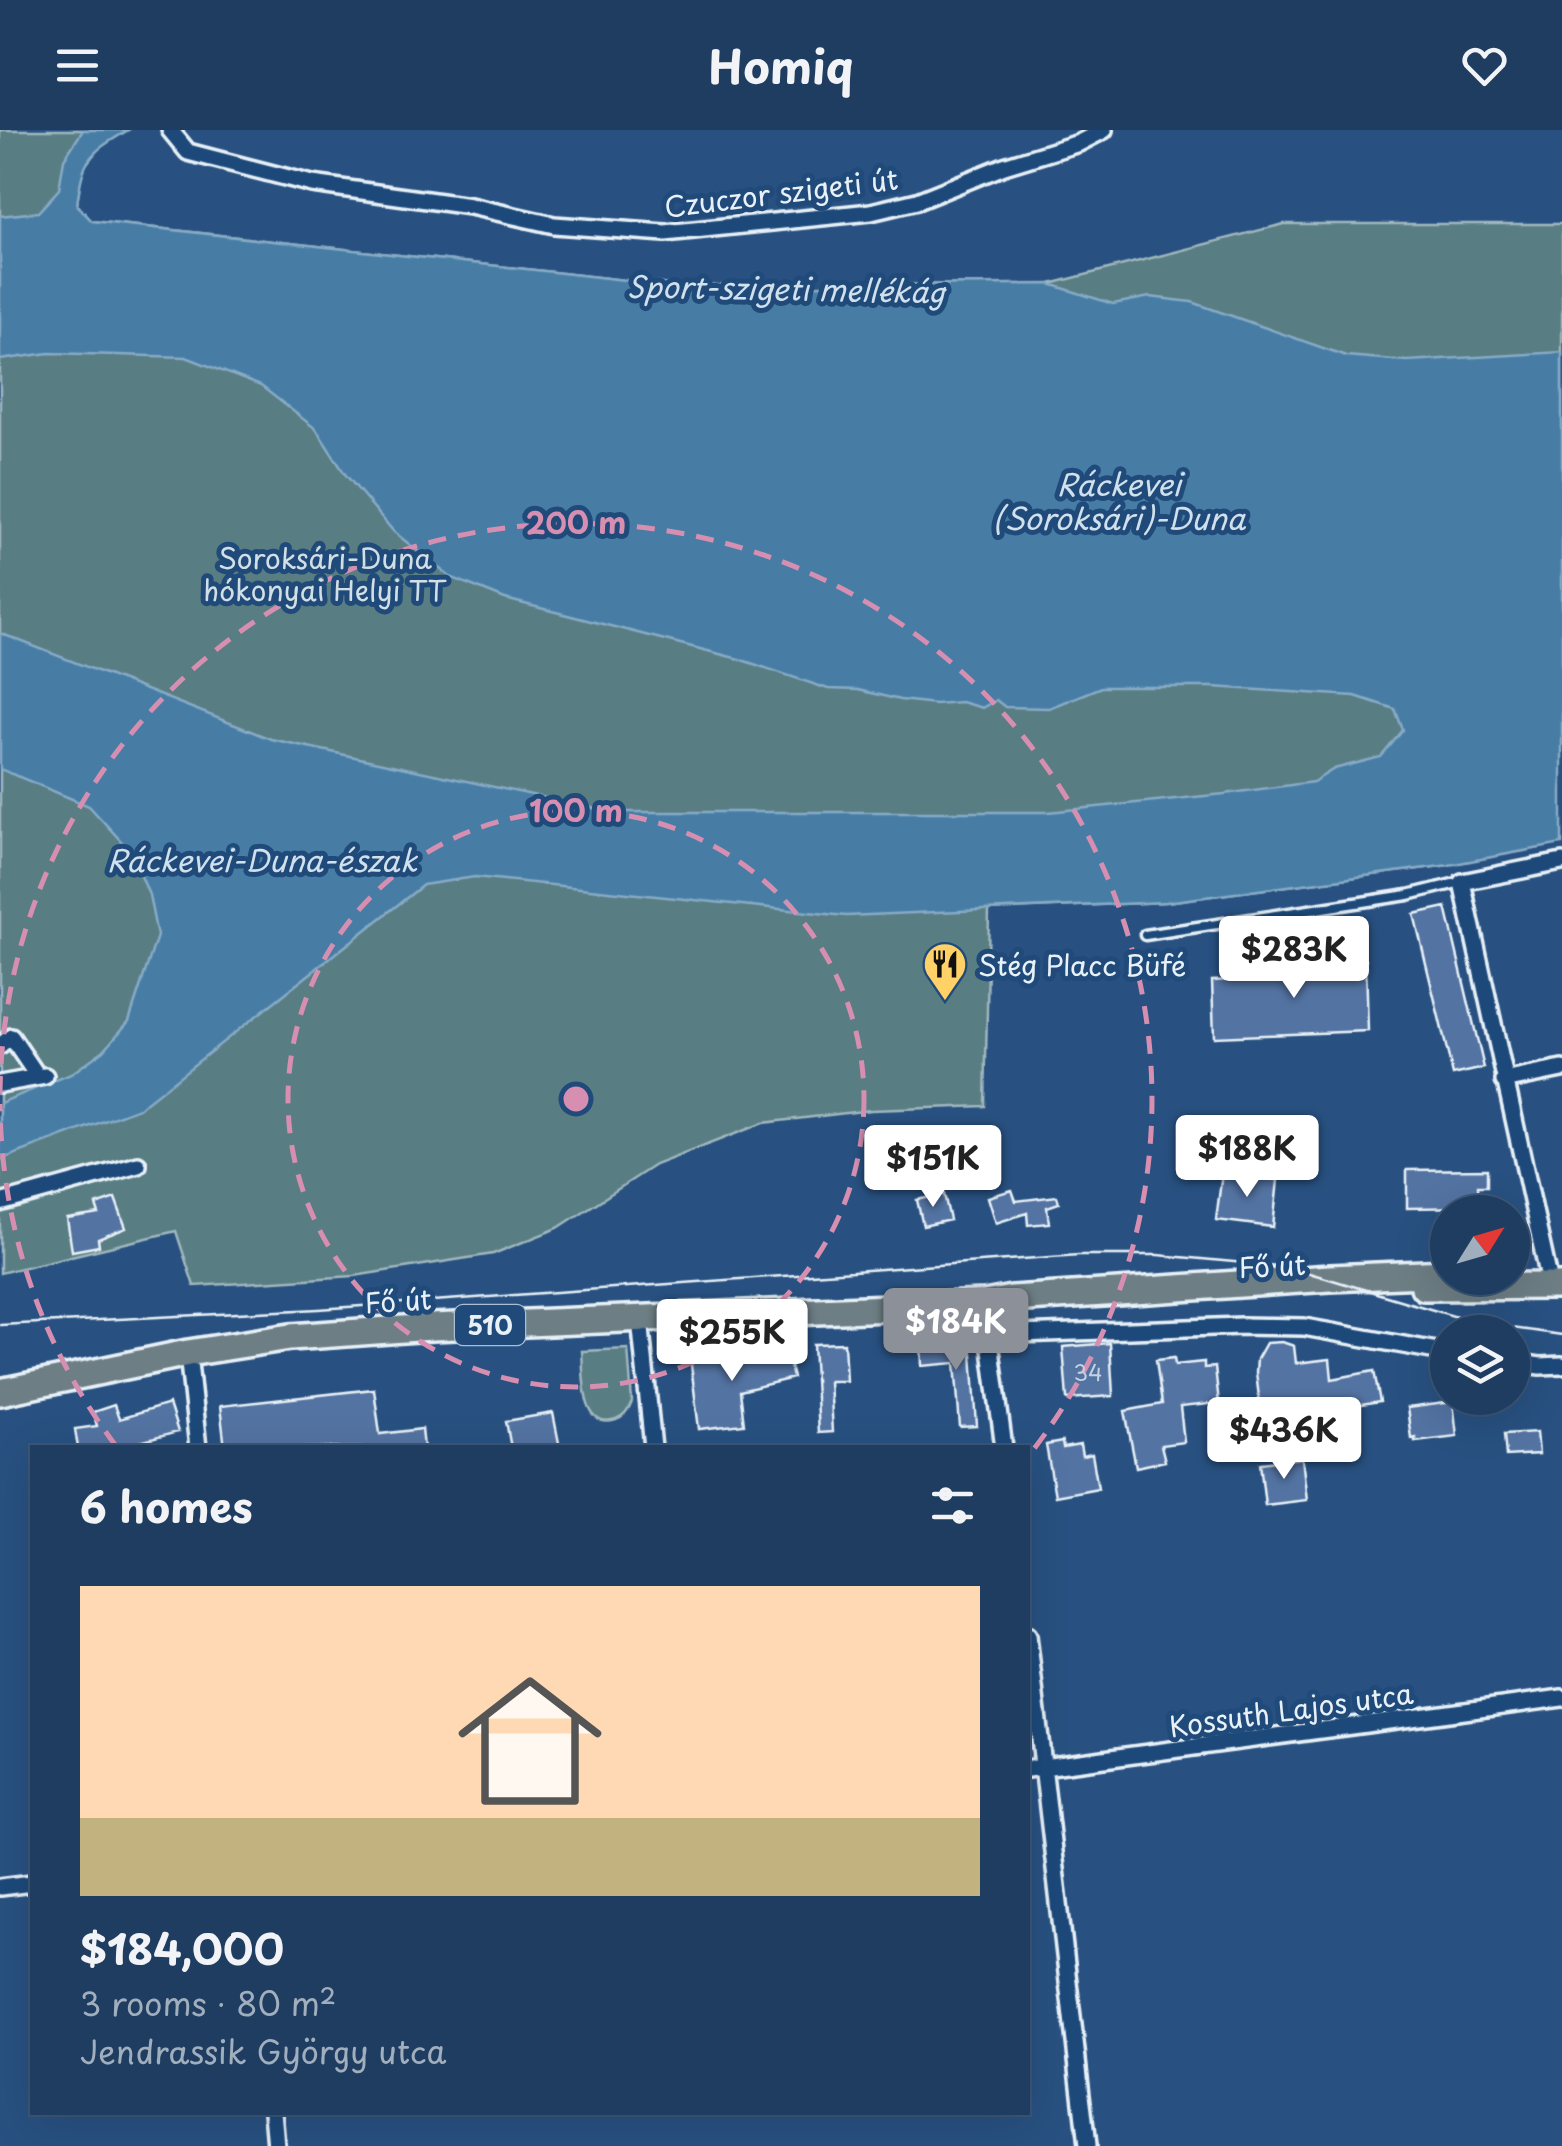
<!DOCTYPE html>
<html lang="en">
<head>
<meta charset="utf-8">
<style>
	:root { --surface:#1e3d61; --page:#264467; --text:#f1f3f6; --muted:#a1aebd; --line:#3c5676; --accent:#8c9099 }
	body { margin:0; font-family:"Playpen Sans",sans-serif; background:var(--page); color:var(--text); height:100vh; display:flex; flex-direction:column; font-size:38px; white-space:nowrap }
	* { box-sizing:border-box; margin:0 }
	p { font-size:32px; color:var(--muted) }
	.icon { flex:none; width:55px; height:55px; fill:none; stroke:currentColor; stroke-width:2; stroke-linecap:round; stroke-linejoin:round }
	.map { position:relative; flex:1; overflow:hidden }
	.panel { position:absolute; left:30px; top:1315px; width:1000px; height:670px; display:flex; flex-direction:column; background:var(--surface); border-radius:0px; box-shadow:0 10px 40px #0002,0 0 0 2px var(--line) }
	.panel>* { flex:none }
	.needle { width:65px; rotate:53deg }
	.fabs { position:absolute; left:1430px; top:1065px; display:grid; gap:20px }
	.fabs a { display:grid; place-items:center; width:100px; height:100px; border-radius:50%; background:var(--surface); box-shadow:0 10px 40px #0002,0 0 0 2px var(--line); font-size:50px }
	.price { position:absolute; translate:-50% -85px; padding:0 22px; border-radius:10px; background:#fff; color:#222; font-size:32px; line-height:65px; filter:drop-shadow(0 2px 5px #0008) }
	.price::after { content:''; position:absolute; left:50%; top:60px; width:30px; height:22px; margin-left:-15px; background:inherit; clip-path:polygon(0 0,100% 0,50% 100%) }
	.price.current { background:var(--accent); color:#fff }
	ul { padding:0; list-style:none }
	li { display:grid; align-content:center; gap:20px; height:530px; padding:0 50px }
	li span { display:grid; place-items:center; height:310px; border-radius:0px; color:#555 }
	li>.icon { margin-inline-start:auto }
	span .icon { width:180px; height:180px; fill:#fffc; stroke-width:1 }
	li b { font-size:42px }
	h2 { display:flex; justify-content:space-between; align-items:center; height:120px; padding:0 50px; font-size:42px }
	header { display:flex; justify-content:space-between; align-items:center; height:130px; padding:0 50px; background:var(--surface); font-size:45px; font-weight:700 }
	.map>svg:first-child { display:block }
	.green { fill:#587d83; stroke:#a0b7be; stroke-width:2.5 }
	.water { fill:#477da5; stroke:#87abc6; stroke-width:2.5 }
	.building { fill:#5373a2; stroke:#e8f1f8; stroke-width:2.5 }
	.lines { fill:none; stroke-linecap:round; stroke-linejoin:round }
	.service-casing { stroke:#e8f1f8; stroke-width:15 }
	.minor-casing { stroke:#e8f1f8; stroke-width:22 }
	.primary-casing { stroke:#e8f1f8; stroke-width:32 }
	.service { stroke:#1f4a7a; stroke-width:8 }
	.minor { stroke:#1f4a7a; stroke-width:15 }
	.primary { stroke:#6d7e84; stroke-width:25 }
	.tram { stroke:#e8f1f8; stroke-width:2.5 }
	.ring { fill:none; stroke:#d78fb1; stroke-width:5; stroke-dasharray:18 12 }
	.labels { text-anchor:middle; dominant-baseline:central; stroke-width:10; stroke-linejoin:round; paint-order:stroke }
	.number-label { font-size:22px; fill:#c3d2e2 }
	.shield { fill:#1f4a7a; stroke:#acbfd2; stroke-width:2.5 }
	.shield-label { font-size:25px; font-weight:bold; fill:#e8f1f8 }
	.street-label { font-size:28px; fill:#e8f1f8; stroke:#1f4a7a }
	.park-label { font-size:28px; fill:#d2e0e6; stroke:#1f4a7a }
	.poi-label { font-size:28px; fill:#e8f1f8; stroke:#1f4a7a; text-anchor:start }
	.water-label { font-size:30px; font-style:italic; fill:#d0e0ec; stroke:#1f4a7a }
	.centre { fill:#d78fb1; stroke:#1f4a7a; stroke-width:5 }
	.ring-label { font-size:30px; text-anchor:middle; font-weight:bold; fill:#d78fb1; stroke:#1f4a7a; stroke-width:10; stroke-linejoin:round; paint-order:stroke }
</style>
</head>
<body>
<header><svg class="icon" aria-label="menu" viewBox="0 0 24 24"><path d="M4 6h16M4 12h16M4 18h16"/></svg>Homiq<svg class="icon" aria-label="heart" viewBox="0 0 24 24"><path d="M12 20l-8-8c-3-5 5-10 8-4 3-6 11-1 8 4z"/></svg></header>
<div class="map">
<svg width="1562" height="2016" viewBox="0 0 1562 2016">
	<rect width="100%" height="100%" fill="#285181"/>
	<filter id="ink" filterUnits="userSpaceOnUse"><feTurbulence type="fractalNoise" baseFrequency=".01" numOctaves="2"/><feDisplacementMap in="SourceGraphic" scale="20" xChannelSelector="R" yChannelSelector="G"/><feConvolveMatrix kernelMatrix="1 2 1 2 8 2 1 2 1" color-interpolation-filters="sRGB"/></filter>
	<g filter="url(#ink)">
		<path class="green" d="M0,0h128l-29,18 -18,23 -4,34 15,16 587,65 371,-2 234,-60h278v420l-113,221 -283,37 -177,8 -4,196 -114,4 -108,13 -108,42 -97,63 -65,26 -139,22 -160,10 -18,-55 -176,42z
			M628,1219l4,53c-3,8 -7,15 -16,18 -36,12 -32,-48 -34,-69z"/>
		<path class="water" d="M83,0h45c-40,24 -45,28 -51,75l15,16 587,65 371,-2 63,20 37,-7 42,5 154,54 61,5 155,-9v492l-113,21 -283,37 -320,14 -371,-39 -52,8 -284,223 -139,52v-57l71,-29 33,-24 25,-29 28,-85 -8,-41 -18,-43 -42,-46 -89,-37v-136l271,106 340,73h437l176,-18 89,-12 21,-13 47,-12 22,-27 -8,-21 -40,-13 -143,-9h-111l-52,21 -44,-1 -9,-7 -14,8 -21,-6 -26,2 -35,-4 -42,-10 -30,-1 -89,-30 -234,-60 -55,-22 -56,-45 -49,-58 -29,-45 -55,-43 -75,-29 -137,-4 -49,7v-144l38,-4 21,-23 5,-30z"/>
		<path class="building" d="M1446,777l38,161 -31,7 -39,-161z
			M1366,830l2,71 -154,6 -2,-56 65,-3 -1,-15z
			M1487,1039v17h-9l1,21 -72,1v-38z
			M1222,1043l56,7 -5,47 -57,-7z
			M1012,1060l4,11 41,-5 2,7 -12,4 2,16 -21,2 -1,-12 -31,10 -8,-26z
			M944,1064l6,26 -27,6 -6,-26z
			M115,1068l11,30 -28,11 1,7 -27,5 -5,-32 32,-5 -3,-9z
			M971,1209l6,87 -17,1 -5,-64 -33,3 -1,-24z
			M1282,1212l12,4 2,17 34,-4 2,20 42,-8 6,31 -44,7 1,6 -34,4 1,6 -41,5 -7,-57 1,-14 9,-16z
			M844,1213l2,38h-17l3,51 -14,1 -5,-89z
			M1110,1213l3,53 -46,3 -4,-52z
			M786,1219l7,29 -53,13 4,33 -45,5 -9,-72 35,-4 1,11z
			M1174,1228l1,7 29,-3v6l11,-1 4,36 -39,4 4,35 -23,3 4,16 -29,6 -11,-56 37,-7 -6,-44z
			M374,1259l6,45 42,-5 2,19h-199l-5,-42z
			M1453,1272l4,34 -42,5v-4l-4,1 -4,-30z
			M169,1274l9,28 -61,16h-39l-3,-19 22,-3 -4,-14 21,-7 5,14z
			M553,1283l7,35h-49l-5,-27z
			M1537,1302l2,22 -33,2 -2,-22z
			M1062,1312l1,6 17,-3 2,11 10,-2 6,34 -43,8 -9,-51z
			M1302,1328l5,42 -42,5 -5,-42z"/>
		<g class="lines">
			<g class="service-casing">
				<path id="service" d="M1145,805l263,-40 53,-13"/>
			</g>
			<g class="minor-casing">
				<path id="minor" d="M170,0l18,22 124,32 158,22 84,19 111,8 206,-21 46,-11 87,-35 75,-23 25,-13
					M0,916l11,-9 27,40
					M1504,951l58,-12
					M0,954l45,-8
					M0,1073l138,-38
					M1548,1144l-86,-392 100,-20
					M985,1174l19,144
					M640,1189l13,129
					M990,1205l252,-9 62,1 144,26
					M188,1223l10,95
					M1512,1232l28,4 22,-1
					M1028,1505l59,511
					M1028,1639l534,-71
					M0,1757l32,-4
					M273,1982l3,34"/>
			</g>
			<g class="primary-casing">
				<path id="primary" d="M1424,1157l138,-1
					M0,1262l188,-39 102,-16 142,-10 553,-23 27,-5 318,-21 118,-5"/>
			</g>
			<use href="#service" class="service"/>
			<use href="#minor" class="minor"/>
			<use href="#primary" class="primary"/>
			<path class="tram" d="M0,1195l319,-16 760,-54h79l131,12 188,56 85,12"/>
		</g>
	</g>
	<g class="ring">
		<circle cx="576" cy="969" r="288"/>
		<path d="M116 1316A576 576 0 0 1 0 974M0 964A576 576 0 1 1 1030 1324"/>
	</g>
	<defs>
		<g id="restaurant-pin" transform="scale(2.25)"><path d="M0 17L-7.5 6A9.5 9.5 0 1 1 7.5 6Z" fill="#ffd166" stroke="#1f4a7a"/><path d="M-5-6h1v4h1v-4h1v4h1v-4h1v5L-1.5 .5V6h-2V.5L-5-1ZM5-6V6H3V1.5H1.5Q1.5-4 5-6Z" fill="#111"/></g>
	</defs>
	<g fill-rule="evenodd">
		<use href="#restaurant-pin" x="945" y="834"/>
	</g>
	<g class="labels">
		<g class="number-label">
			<text x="1088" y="1241">34</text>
		</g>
		<rect class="shield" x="455" y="1175" width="70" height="40" rx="8"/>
		<g class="shield-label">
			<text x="490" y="1195">510</text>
		</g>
		<g class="street-label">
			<text transform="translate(781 62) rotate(-7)">Czuczor szigeti út</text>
			<text transform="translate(1272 1135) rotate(-3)">Fő út</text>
			<text transform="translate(398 1170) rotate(-4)">Fő út</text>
			<text transform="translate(1291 1579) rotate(-8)">Kossuth Lajos utca</text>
		</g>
		<g class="park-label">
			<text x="325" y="427">Soroksári-Duna<tspan x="325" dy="32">hókonyai Helyi TT</tspan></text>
		</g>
		<g class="poi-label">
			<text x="978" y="834">Stég Placc Büfé</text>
		</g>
		<g class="water-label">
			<text transform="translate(786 158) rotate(1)">Sport-szigeti mellékág</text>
			<text x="1119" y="353">Ráckevei<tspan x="1119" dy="34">(Soroksári)-Duna</tspan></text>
			<text x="262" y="729">Ráckevei-Duna-észak</text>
		</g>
	</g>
	<circle cx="576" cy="969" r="15" class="centre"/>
	<g class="ring-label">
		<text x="576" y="404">200 m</text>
		<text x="576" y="692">100 m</text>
	</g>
</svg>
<div class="fabs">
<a><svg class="needle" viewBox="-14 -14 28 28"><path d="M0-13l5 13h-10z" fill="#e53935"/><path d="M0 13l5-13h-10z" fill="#a1aebd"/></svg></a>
<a><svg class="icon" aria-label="layers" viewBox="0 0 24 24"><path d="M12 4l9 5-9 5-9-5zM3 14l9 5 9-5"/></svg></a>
</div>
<b class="price" style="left:1294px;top:871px">$283K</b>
<b class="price" style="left:1247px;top:1070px">$188K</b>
<b class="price" style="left:933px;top:1080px">$151K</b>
<b class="price current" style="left:956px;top:1243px">$184K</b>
<b class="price" style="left:732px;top:1254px">$255K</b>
<b class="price" style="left:1284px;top:1352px">$436K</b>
<section class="panel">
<h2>6 homes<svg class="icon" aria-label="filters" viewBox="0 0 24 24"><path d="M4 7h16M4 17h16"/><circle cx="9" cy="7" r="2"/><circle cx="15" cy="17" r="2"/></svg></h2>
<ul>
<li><span style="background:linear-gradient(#ffd9b3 75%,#c2b280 0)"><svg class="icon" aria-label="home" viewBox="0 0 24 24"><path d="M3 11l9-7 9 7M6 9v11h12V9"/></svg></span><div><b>$184,000</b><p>3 rooms · 80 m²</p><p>Jendrassik György utca</p></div></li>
</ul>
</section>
</div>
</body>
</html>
